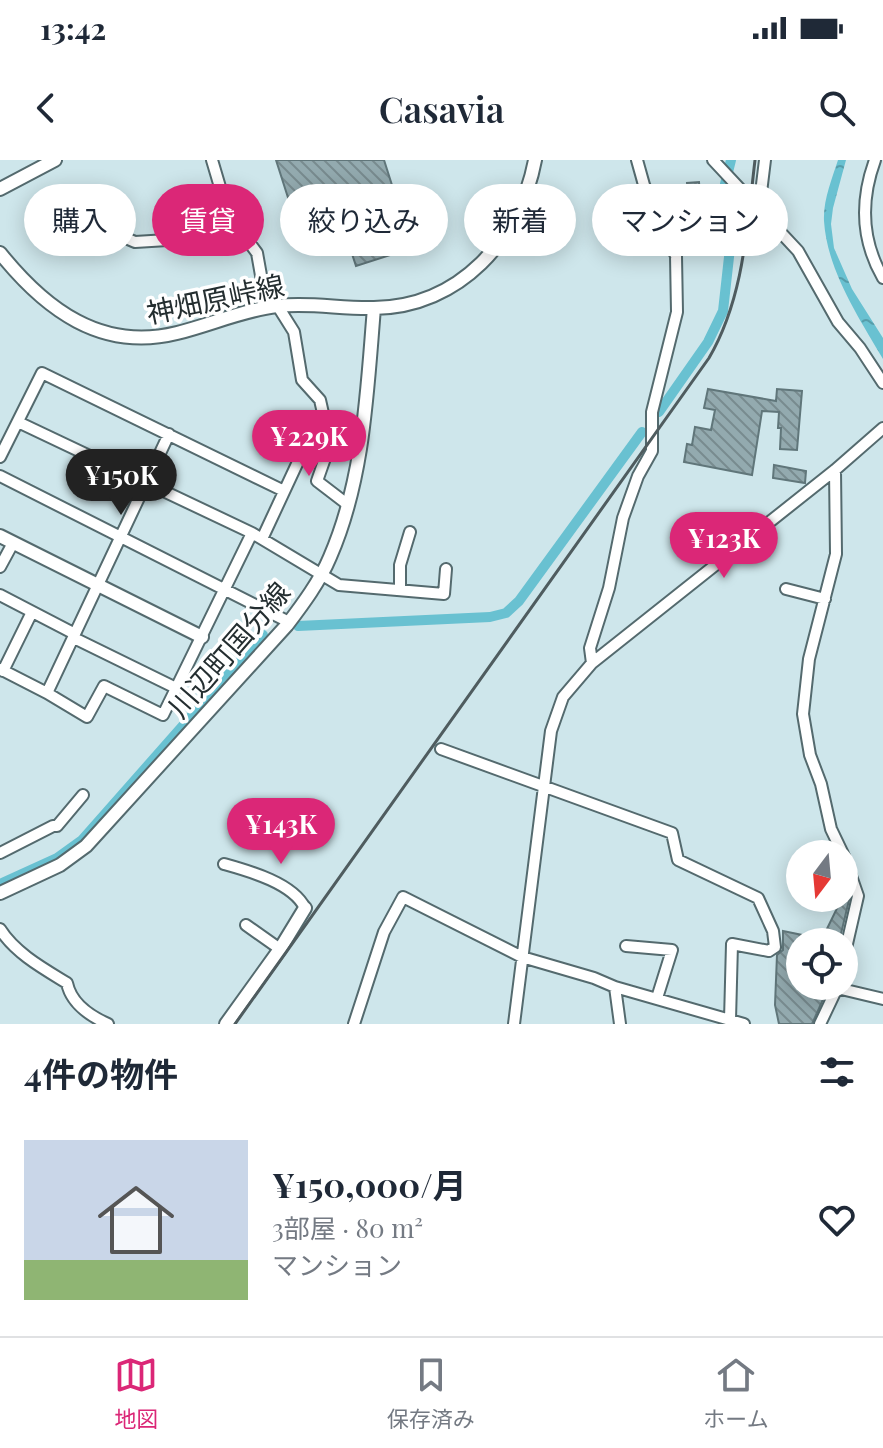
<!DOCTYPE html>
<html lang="ja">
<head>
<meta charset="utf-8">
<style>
	:root { --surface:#fff; --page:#f6f6f7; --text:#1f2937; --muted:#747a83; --line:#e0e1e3; --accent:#db2777 }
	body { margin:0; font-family:"Playfair Display","Noto Sans JP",serif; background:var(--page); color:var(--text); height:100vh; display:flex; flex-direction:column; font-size:30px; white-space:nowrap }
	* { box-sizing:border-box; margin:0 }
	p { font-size:26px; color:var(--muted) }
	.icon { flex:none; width:44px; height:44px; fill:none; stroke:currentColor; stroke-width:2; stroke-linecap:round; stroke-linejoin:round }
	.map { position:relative; height:864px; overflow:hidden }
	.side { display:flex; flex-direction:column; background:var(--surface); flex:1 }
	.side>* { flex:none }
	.guide { position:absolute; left:24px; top:24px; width:836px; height:72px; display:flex; gap:16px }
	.needle { width:52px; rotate:196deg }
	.tools { position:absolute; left:786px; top:680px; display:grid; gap:16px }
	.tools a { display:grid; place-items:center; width:72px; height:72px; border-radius:50%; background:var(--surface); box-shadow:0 4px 20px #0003; font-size:40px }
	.price { position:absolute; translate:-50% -68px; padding:0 18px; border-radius:28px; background:var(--accent); color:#fff; font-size:26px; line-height:52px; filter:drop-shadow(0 2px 4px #0008) }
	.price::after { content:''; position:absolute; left:50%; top:48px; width:24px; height:18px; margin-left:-12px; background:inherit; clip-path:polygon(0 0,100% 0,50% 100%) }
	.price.selected { background:#222; color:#fff }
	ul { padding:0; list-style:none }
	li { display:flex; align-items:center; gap:24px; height:200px; padding:0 24px }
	li span { display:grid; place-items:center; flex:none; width:224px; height:160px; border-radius:0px; color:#555 }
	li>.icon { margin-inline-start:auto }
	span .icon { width:96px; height:96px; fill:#fffc; stroke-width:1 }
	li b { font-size:34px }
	h2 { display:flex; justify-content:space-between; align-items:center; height:96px; padding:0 24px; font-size:34px }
	.pill { padding:0 28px; border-radius:36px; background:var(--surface); box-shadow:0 4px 20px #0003; font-size:28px; line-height:72px }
	.pill.selected { background:var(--accent); color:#fff }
	.status { display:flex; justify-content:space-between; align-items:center; height:56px; padding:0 40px; background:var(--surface); direction:ltr }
	.status svg { height:22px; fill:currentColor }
	header { display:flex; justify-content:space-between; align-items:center; height:104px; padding:0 24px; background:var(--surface); font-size:36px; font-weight:600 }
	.menu { display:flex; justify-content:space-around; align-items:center; height:112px; border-top:2px solid var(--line); background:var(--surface); font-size:22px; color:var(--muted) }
	.menu a { display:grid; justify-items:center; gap:4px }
	.menu .selected { color:var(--accent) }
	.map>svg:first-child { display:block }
	.water { fill:url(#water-ripples) }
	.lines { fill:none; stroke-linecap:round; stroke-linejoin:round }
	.canal { stroke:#69c1d1; stroke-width:10 }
	.building { fill:url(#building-back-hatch); stroke:#60767a; stroke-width:2 }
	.minor-casing { stroke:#546a6e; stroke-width:14 }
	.tertiary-casing { stroke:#546a6e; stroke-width:16 }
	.minor { stroke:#fff; stroke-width:10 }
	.tertiary { stroke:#fff; stroke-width:12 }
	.rail { stroke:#4f5c5f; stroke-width:3 }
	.labels { text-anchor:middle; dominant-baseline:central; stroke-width:7; stroke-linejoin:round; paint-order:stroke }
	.street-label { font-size:28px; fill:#242e30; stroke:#fff }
</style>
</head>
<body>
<div class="status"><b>13:42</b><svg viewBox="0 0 49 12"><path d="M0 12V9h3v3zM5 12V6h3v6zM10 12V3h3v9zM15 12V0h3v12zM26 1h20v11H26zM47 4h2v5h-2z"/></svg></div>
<header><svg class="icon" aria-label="back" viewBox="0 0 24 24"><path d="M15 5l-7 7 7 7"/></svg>Casavia<svg class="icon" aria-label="search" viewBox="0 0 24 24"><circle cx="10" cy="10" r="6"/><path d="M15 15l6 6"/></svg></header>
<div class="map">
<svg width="883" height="864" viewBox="0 0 883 864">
	<defs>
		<pattern id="water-ripples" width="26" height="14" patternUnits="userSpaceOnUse" patternTransform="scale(2)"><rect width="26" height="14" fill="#69c1d1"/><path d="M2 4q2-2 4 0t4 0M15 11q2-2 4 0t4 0" fill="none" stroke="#569daa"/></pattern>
		<pattern id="building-back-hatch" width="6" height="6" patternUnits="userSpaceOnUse" patternTransform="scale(2)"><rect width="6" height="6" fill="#93aaaf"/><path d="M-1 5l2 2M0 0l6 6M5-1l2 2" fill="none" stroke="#788b8f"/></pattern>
	</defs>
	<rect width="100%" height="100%" fill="#cee6eb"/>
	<path class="water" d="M846,0l-13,48 -2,16 3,24 18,41 31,49v21c-24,-41 -56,-89 -59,-138 -1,-21 8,-42 14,-61z"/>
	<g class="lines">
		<path class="canal" d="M659,252l49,-70 15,-31 9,-81 -7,-46 6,-24
			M298,466l192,-9 16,-4 13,-12 123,-169
			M0,724l57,-26 25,-18 181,-205"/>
	</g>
	<path class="building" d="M276,0h108l28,88 -56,18 -24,-73 -41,14z
		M699,22l1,12 12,-1 2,24 -8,1 1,32 -24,2 -6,-20 14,-4 -4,-45z
		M708,229l68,12 1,-12 25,2 -5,59 -17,-1 1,-21h-3l1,-16 -17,-1 -10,64 -68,-13 3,-18 5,1 3,-18 16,3 4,-20 -11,-2z
		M774,305l32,6 -1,12 -32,-5z
		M846,728l4,8 -11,46h-39v44h29l-17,38h-33l-4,-19 2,-50 6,-5v-19l39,8 20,-41h2z"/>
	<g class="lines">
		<g class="minor-casing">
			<path id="minor" d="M212,0l16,54 29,39 5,28 32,51 8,48 18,20 10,44 -13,37 30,23
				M713,0l85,91 40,71 22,26 23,35
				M875,0c-15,41 -14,80 8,118
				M759,49l6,-49
				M100,67l35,15 65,-4 50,5
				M18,262l234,111 87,52 105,9 2,-25
				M0,297l42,-84 242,118
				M835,310l1,84 -27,105 -6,55 7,41 11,29 10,45 12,25
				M0,316l289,146
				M262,379l41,-88
				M0,407l13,-24
				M786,429l39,10
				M400,430v-25l10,-33
				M0,435l75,39
				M74,478l102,50
				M592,503l-2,-15 19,-60 14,-70 15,-42 14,-25v-39l25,-100 -1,-56 -32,-71 -7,-25
				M0,509l47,24 40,24 17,-31 59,29 89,-182
				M3,511l29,-59
				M47,533l122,-259
				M441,589l231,84 6,27 80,38 15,33 2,16 -6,4 -37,-7 -2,76
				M0,693l53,-27h4l26,-31
				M844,696l14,40 -14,61
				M224,704c25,7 69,19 81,44
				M246,765l34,24
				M0,769c15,24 44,40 67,54 4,20 23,33 41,41
				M626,786l46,4 -15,48
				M615,827l5,37
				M837,828l46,11
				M354,864l30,-92 19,-35 119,60 72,21 21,9 129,37
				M514,864l37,-293 12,-34 29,-34 243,-193 48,-42
				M820,864l18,-38"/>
		</g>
		<g class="tertiary-casing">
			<path id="tertiary" d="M0,29l55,-29
				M0,93c45,56 101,99 177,80 33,-8 66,-23 100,-27 33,-4 64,3 97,2 86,-1 146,-69 161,-148
				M0,376l202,101
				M0,733l60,-28 26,-19 201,-221c16,-21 33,-44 43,-68 34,-78 37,-166 44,-249
				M226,864l54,-75 25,-41"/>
		</g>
		<use href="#minor" class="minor"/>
		<use href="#tertiary" class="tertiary"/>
		<path class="rail" d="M235,864l474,-666c35,-60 38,-131 46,-198"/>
	</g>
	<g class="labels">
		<g class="street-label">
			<text transform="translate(215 138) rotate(-12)">神畑原峠線</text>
			<text transform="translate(228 489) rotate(-49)">川辺町国分線</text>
		</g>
	</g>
</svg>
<div class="tools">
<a><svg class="needle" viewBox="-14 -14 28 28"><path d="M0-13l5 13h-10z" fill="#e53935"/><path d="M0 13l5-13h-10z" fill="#747a83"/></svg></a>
<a><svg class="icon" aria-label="locate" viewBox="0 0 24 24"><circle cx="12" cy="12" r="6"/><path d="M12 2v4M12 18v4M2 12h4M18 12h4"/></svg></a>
</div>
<b class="price" style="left:309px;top:318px">¥229K</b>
<b class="price selected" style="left:121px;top:357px">¥150K</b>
<b class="price" style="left:724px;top:420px">¥123K</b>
<b class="price" style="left:281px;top:706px">¥143K</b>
<div class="guide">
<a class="pill">購入</a>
<a class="pill selected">賃貸</a>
<a class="pill">絞り込み</a>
<a class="pill">新着</a>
<a class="pill">マンション</a>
</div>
</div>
<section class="side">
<h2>4件の物件<svg class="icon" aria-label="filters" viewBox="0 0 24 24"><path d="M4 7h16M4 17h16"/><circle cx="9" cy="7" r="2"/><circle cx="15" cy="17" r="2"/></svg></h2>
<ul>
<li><span style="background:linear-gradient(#c9d6e8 75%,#8fb573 0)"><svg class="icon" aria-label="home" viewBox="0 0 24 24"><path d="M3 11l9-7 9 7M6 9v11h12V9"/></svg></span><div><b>¥150,000/月</b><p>3部屋 · 80 m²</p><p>マンション</p></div><svg class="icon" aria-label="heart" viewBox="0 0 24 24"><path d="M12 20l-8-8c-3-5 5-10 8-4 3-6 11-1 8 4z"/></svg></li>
</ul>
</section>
<nav class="menu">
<a class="selected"><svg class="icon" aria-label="map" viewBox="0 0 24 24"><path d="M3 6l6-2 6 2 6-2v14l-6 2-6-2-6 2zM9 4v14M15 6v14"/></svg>地図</a>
<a><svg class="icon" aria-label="saved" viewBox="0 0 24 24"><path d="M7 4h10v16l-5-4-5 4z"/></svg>保存済み</a>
<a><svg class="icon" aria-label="home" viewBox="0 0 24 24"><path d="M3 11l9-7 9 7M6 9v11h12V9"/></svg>ホーム</a>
</nav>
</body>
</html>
